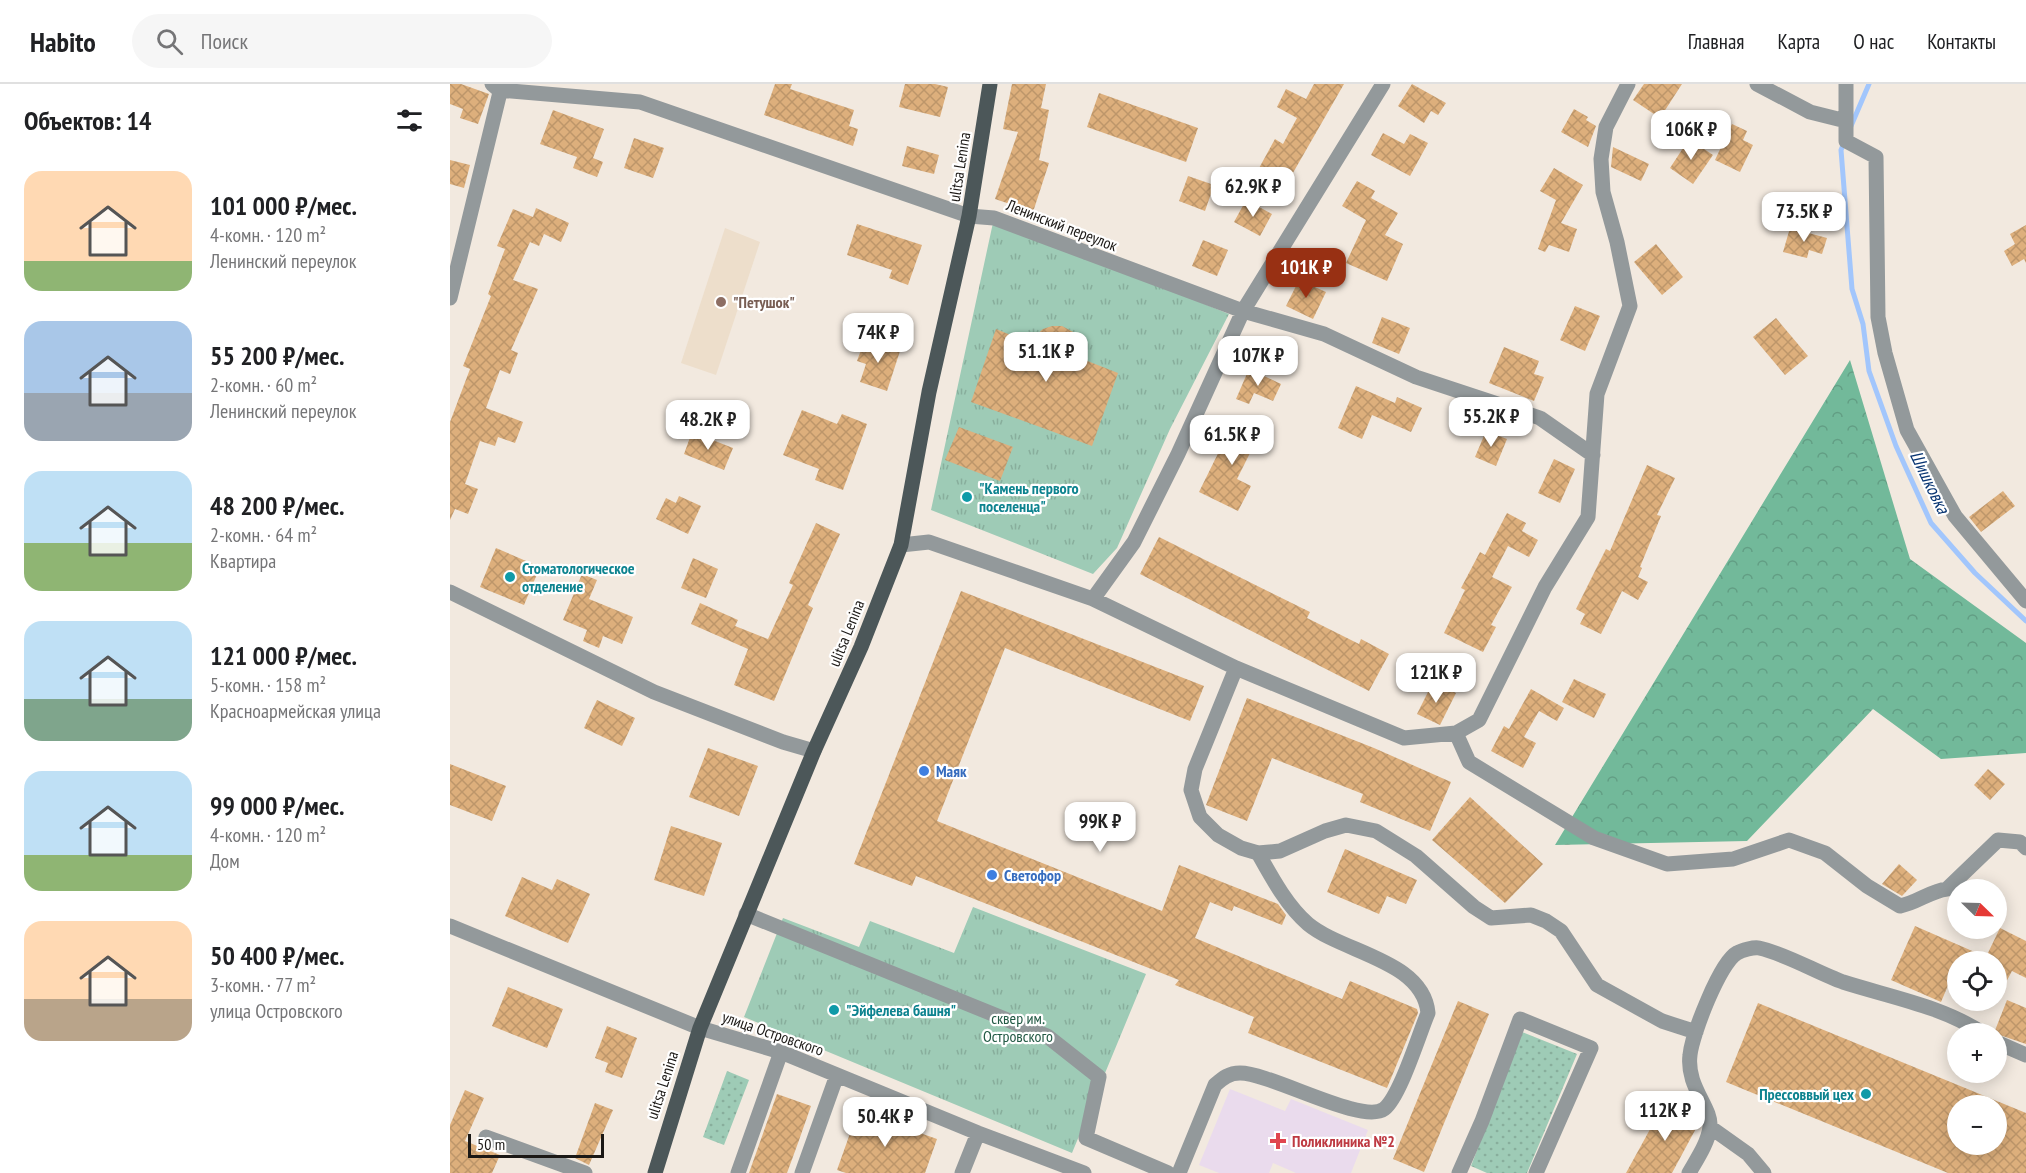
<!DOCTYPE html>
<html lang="ru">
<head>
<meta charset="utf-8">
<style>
	:root { --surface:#fff; --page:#f6f6f6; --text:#202124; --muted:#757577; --line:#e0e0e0; --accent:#983013 }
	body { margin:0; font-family:"PT Sans Narrow",sans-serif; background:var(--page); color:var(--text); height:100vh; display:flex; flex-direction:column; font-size:22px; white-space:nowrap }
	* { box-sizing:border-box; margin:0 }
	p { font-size:20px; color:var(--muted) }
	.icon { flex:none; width:33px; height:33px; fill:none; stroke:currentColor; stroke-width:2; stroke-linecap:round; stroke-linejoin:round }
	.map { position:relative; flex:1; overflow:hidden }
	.panel { display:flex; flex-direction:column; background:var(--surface); width:450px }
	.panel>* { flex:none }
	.needle { width:39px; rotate:113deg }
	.controls { position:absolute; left:1497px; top:795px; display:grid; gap:12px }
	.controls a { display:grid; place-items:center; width:60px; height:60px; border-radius:50%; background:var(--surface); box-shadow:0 3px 15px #0003; font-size:30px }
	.scale { position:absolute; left:18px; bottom:15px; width:136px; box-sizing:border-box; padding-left:6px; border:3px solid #1b1815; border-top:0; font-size:16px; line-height:21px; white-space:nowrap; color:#1b1815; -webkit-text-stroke:4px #fff; paint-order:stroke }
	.price { position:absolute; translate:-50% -51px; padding:0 14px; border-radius:12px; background:#fff; color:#222; font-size:20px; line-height:39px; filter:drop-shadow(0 2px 3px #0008) }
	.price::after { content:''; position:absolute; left:50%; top:36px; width:18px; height:14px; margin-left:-9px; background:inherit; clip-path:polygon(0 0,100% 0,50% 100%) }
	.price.current { background:var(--accent); color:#fff }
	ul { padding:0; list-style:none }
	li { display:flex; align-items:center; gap:18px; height:150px; padding:0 24px }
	li span { display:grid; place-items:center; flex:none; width:168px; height:120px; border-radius:18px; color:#555 }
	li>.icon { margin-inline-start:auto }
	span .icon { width:72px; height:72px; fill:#fffc; stroke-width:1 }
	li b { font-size:26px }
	h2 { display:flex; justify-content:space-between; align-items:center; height:72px; padding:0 24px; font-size:26px }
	header { display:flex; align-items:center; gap:36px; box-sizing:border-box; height:84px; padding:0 30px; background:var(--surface); border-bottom:2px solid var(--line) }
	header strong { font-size:28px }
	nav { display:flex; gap:33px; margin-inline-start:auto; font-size:21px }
	.search { width:420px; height:54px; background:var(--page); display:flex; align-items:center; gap:15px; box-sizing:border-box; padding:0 21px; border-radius:33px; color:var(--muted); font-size:22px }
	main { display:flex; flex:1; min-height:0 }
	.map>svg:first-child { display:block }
	.education { fill:#eddecb }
	.medical { fill:#eadbed }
	.grass { fill:url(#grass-dots) }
	.forest { fill:url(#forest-crowns) }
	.park { fill:url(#park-tufts) }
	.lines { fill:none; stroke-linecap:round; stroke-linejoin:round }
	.stream { stroke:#a2c6fc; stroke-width:5 }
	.building { fill:url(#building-cross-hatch); fill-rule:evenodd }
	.minor { stroke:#93999b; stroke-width:15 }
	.major { stroke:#4c5759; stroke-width:15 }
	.education-dot { fill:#8d6e63; stroke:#fff; stroke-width:2 }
	.culture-dot { fill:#0f9aa8; stroke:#fff; stroke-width:2 }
	.shop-dot { fill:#3f7fe0; stroke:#fff; stroke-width:2 }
	.health-dot { fill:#e0444e; stroke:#fff; stroke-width:2 }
	.labels { text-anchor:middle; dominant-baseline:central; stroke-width:4.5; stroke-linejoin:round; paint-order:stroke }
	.street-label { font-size:16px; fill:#1b1815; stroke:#fff }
	.education-label { font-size:16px; font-weight:bold; fill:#785e54; stroke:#fff; text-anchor:start }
	.culture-label { font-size:16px; font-weight:bold; fill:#0d838f; stroke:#fff; text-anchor:start }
	.shop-label { font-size:16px; font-weight:bold; fill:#366cbe; stroke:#fff; text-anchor:start }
	.park-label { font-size:16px; fill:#235a45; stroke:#fff }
	.health-label { font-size:16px; font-weight:bold; fill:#be3a42; stroke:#fff; text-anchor:start }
	.water-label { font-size:18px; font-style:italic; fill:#0a3673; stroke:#fff }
</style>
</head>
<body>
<header>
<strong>Habito</strong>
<div class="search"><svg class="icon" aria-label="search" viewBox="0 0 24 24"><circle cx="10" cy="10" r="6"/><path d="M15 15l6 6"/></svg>Поиск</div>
<nav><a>Главная</a><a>Карта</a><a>О нас</a><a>Контакты</a></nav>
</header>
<main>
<section class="panel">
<h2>Объектов: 14<svg class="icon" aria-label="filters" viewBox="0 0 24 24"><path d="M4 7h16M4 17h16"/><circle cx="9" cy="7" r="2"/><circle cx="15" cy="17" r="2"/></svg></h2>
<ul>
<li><span style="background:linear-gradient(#ffd9b3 75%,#8fb573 0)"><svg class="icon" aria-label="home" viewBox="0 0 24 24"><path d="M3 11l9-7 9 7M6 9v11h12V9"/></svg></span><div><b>101 000 ₽/мес.</b><p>4-комн. · 120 m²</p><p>Ленинский переулок</p></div></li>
<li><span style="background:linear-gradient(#a9c7e8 60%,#9aa5b1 0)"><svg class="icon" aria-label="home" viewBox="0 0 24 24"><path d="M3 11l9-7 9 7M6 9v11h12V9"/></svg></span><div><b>55 200 ₽/мес.</b><p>2-комн. · 60 m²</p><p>Ленинский переулок</p></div></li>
<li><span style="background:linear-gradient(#bfe0f5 60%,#8fb573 0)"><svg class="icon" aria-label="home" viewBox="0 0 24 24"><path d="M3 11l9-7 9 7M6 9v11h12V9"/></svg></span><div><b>48 200 ₽/мес.</b><p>2-комн. · 64 m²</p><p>Квартира</p></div></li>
<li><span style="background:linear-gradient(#bfe0f5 65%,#7fa58c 0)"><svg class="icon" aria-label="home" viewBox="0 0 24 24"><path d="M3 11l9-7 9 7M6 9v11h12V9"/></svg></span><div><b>121 000 ₽/мес.</b><p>5-комн. · 158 m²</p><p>Красноармейская улица</p></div></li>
<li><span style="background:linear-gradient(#bfe0f5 70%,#8fb573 0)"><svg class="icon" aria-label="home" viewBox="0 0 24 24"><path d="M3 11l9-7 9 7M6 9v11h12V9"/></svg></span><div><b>99 000 ₽/мес.</b><p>4-комн. · 120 m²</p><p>Дом</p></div></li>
<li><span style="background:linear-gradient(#ffd9b3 65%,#b9a48a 0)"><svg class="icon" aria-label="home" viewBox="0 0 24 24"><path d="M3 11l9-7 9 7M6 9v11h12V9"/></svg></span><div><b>50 400 ₽/мес.</b><p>3-комн. · 77 m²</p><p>улица Островского</p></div></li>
</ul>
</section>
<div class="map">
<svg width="1576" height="1089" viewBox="0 0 1576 1089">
	<defs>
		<pattern id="grass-dots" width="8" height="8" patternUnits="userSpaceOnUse" patternTransform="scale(1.5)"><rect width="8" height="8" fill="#9ecbb6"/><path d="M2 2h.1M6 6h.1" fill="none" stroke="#88ae9c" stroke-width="1.8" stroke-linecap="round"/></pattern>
		<pattern id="forest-crowns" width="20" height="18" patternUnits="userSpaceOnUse" patternTransform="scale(1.5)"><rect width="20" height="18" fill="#72b99a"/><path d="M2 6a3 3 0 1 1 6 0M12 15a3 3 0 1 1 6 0" fill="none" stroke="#629e84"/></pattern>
		<pattern id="park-tufts" width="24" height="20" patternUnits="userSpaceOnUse" patternTransform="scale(1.5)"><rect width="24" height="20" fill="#9ecbb6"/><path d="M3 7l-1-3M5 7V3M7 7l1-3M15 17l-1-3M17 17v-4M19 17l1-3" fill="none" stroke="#88ae9c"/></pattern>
		<pattern id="building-cross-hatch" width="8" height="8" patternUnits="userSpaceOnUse" patternTransform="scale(1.5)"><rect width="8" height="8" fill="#ddaf7c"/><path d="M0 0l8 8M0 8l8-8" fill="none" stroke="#bd966a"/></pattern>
	</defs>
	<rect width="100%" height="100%" fill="#f2e9df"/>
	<path class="education" d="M275,144l35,14 -44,133 -35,-12z"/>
	<path class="medical" d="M780,1005l55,22 6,-12 77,31 -17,43h-55l-23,-10 -4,10h-50l-20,-8z"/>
	<path class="grass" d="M1072,948l55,22 -50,119h-40l-16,-7z
		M277,987l22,9 -25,65 -21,-8z"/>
	<path class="forest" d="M1400,276l60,199 116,84v110l-85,6 -68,-50 -126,132 -192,4z"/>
	<path class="park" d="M544,134l235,96 -59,115 -53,119 -24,26 -162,-64z
		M523,823l173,67 -74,179 -328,-136 39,-99 76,29 11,-26 84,32z"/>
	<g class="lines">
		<path class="stream" d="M1401,42l18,-42
			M1394,59l-3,7 11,139 11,35 6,47 27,75 35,77 44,50 51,48"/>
	</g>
	<path class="building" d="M0,0h11l28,10 -11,30 -18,-6 3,-9 -13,-5z
		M325,0h17l-2,5 64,21 -5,16 9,3 -5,17 -89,-31z
		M455,0h30l13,3 -8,30 -41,-10z
		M562,0h34l-5,24 8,2 -10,50 10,3 -16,49 -38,-13 23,-67 -15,-3z
		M864,0h30l-58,101 -28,-15 17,-31 8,5 14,-26 -20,-11 9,-18 20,10z
		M962,0l34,19 -8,12 -7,-4 -7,12 -26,-17z
		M1194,0h38l-22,34 -27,-18z
		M649,9l99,35 -12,34 -99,-35z
		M1124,25l14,8 -2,3 10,6 -8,21 -27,-15z
		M103,26l51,19 -11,29 10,4 -6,15 -24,-9 4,-11 -37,-13z
		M1282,40l15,7 -4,9 10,5 -13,27 -25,-12z
		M933,49l21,11 6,-10 18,9 -18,33 -39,-21z
		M184,54l30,10 -11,30 -29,-10z
		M1239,55l24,16 -20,29 -23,-16z
		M457,62l32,9 -5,19 -32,-8z
		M1163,63l36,17 -8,17 -30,-14z
		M0,76l20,5 -6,23 -14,-4z
		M1104,84l29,17 -22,38 16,6 -8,23 -20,-7 -4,7 -7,-3 18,-49 -16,-9z
		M738,92l26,9 -9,26 -26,-10z
		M907,97l18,10 -4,7 27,15 -13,22 18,9 -16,37 -41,-18 20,-43 -24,-14z
		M796,116l26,14 -12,22 -26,-14z
		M86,124l33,15 -8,19 -17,-8 -5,12 -9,-4 -17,38 25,9 -27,61 7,3 -8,21 -10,-4 -14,38 37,14 -8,21 -17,-6 -3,9 -15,-5 -15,43 13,5 -10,25 -13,-5 -5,11v-98l20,-53 -7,-3 28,-70 -3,-2 17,-45 -8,-3 16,-37 20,8z
		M407,140l65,21 -14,40 -19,-7 3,-8 -45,-15z
		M1576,141v38l-2,-4 -12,7 -8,-15 11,-7 -5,-10z
		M1340,144l37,10 -5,16 -13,-4 -2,8 -24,-6z
		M753,156l25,10 -11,26 -25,-10z
		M1206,160l27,33 -21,18 -28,-33z
		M849,196l27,12 -13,27 -27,-13z
		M1125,222l25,10 -15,35 -25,-11z
		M932,233l28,11 -11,26 -27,-11z
		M1326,234l32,38 -23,19 -32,-38z
		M602,242h10l17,9 5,8 1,17 33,13 -26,73 -121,-44 25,-73 32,13 15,-13z
		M415,255l35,12 -13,40 -27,-9 6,-18 -9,-3z
		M1054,263l35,14 -5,13 10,3 -10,24 -45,-18z
		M799,285l32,15 -8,17 -19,-8 -5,11 -13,-5z
		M906,302l39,17 2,-6 25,11 -11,24 -39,-17 -10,24 -24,-11z
		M352,326l35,14 5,-10 25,10 -24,66 -28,-10 4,-11 -36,-14z
		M786,333l26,12 -25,50 14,7 -13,25 -39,-19z
		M509,343l54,20 -13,34 -55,-21z
		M1036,347l21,8 -11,27 -21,-9z
		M242,348l41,16 -9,22 -40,-16z
		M1104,375l21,10 -15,34 -22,-10z
		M1197,381l28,13 -18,37 4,1 -21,51 2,1 -4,9 10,5 -10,18 -16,-9 -21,43 -21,-10 5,-10 -9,-5 30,-60 4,2z
		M1553,407l12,15 -34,26 -12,-15z
		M229,412l22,10 -13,28 -32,-15 10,-21 10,5z
		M1057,429l19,10 -4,8 16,9 -9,17 -21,-11 -16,31 20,10 -21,38 5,2 -13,25 -39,-19 21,-43 -4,-2 19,-36 5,3z
		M366,439l24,11 -32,71 5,3 -39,93 -40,-16 14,-36 -57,-25 9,-21 38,17 -3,6 33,13 25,-54 -4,-2z
		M709,453l151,75 -3,6 52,26 2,-5 28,15 -20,37 -229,-117z
		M46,464l44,19 -16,38 -44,-18z
		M243,474l25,11 -12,29 -25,-10z
		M132,490l15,6 -8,19 44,18 -11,27 -19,-8 -4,12 -16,-7 4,-11 -24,-10z
		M511,507l243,95 -14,35 -185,-73 -68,173 225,90 17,-46 99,39 8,11 -4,10 -48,-19 -2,5 -22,-9 -15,36 147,61 8,-18 67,28 1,4 -31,75 -139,-55 6,-16 -79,-32 4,-5 -263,-104 -4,10 -58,-22z
		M1124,595l32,15 -12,24 -32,-16z
		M983,598l23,11 -16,32 -23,-11z
		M1081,605l33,19 -7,13 -18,-10 -15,26 12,6 -13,25 -32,-17 13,-25 5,3z
		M797,614l127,50 77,34 -21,49 -70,-29 3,-8 -91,-36 -25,63 -41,-16z
		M147,616l38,18 -13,28 -38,-18z
		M258,664l50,18 -19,50 -50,-19z
		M0,680l56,22 -14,35 -42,-16z
		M1538,685l17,15 -15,16 -16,-15z
		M1020,713l73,67 -38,39 -73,-63z
		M221,742l51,17 -18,53 -50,-16z
		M895,765l72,31 -11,24 -19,-8 -8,18 -52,-22z
		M1449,780l18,16 -15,16 -20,-12z
		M72,793l30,13 5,-11 33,15 -22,49 -63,-27z
		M1465,842l71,31 14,-29 26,13v37l-14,-7 -16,30v-39h-38l-17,40 -50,-22z
		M58,903l55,22 -16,39 -55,-22z
		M1557,916l19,8v36l-32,-11z
		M1008,917l31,13 -65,158 -31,-13z
		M1308,919l268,110v60h-78l-222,-91zM1508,1022h38v38h-38z
		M157,942l30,12 -15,40 -17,-6 3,-9 -13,-5z
		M15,1006l19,8 -19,43 35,14 -8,18h-42v-48z
		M327,1010l34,12 -13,37 -11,30h-38z
		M1215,1018l35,19 -28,52h-46z
		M145,1019l18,7 -24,55 -14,-7z
		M408,1027l79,28 -12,34h-79l-9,-3z"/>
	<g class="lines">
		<path class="minor" d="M42,0l7,6 141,12 329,114 25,2 249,93 81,23 92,43 124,41 53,37
			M1307,0l53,28 36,9
			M1396,0v57l30,16 2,160 7,36 22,77 48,86 71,85
			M0,214l52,-214
			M451,461l28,-3 164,57 143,69 168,70 52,-5 13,29 125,76 73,26 66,-5 56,-19 36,13 42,33 33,20c17,-3 30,-15 47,-17l51,-49 22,2 6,6
			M0,508l204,100 129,50 31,9
			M643,515l41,-57 44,-88 65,-143 140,-227
			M786,584l-41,101 -4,21 9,27 18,18 23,13 17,5 22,-2 45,-20 21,-6 30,6 40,25 58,51 17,11 40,-3 15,6 15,10 36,54 65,36 34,11
			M1006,649l23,-13 66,-133 43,-70 9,-123 33,-88 -13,-64 -14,-50 -2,-33 5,-32 22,-43
			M296,830l301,122 52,41 -13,61 82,35
			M0,842l250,102 81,24 197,81 106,40
			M1546,958l30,13
			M1260,1043l38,27 16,19
			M36,1053l99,36
			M288,1089l43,-121
			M352,1089l35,-98
			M512,1089l16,-40
			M729,1089l36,-88c8,-7 14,-12 25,-12 31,0 122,52 144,36 16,-12 35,-75 44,-96 -5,-53 -85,-60 -120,-89 -21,-18 -36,-46 -50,-71
			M1009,1089l23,-52 38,-102 71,29 -55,125
			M1239,1089c8,-14 19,-30 21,-46 2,-20 -24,-40 -20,-72 2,-20 30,-93 47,-102 5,-3 17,-6 22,-5 25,5 59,25 84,34 47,15 99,24 141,52"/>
		<path class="major" d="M205,1089l45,-145 114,-277 47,-104 40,-102 28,-153 40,-176 21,-132"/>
	</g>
	<circle class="education-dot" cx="271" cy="218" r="6"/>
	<g class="culture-dot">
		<circle cx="517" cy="413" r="6"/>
		<circle cx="60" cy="493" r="6"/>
		<circle cx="384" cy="926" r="6"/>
		<circle cx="1416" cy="1010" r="6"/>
	</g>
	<g class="shop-dot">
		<circle cx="474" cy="687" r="6"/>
		<circle cx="542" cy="791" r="6"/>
	</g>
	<path class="health-dot" d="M825 1048h6v6h6v6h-6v6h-6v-6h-6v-6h6z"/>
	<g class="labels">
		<g class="street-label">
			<text transform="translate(509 83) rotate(-81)">ulitsa Lenina</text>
			<text transform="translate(612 141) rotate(21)">Ленинский переулок</text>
			<text transform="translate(396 549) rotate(-68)">ulitsa Lenina</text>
			<text transform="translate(323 949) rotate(19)">улица Островского</text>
			<text transform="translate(212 1001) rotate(-72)">ulitsa Lenina</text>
		</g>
		<g class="education-label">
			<text x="283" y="218">"Петушок"</text>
		</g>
		<g class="culture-label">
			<text x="529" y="404">"Камень первого<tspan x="529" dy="18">поселенца"</tspan></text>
			<text x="72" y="484">Стоматологическое<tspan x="72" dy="18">отделение</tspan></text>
			<text x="396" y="926">"Эйфелева башня"</text>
			<text x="1404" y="1010" text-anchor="end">Прессоввый цех</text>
		</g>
		<g class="shop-label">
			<text x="486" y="687">Maяк</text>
			<text x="554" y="791">Светофор</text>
		</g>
		<g class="park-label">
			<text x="568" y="934">сквер им.<tspan x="568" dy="18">Островского</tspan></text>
		</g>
		<g class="health-label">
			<text x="842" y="1057">Поликлиника №2</text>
		</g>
		<g class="water-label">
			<text transform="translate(1480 398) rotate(64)">Шишковка</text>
		</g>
	</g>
</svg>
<div class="controls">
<a><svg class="needle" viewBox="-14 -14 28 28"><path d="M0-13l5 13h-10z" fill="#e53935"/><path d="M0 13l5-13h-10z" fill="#757577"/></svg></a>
<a><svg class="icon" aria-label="locate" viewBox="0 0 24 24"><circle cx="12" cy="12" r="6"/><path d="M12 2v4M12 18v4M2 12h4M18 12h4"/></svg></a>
<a>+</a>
<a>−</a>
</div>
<div class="scale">50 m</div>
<b class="price" style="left:1241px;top:77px">106K ₽</b>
<b class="price" style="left:803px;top:134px">62.9K ₽</b>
<b class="price" style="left:1354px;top:159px">73.5K ₽</b>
<b class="price current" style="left:856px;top:215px">101K ₽</b>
<b class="price" style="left:428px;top:280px">74K ₽</b>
<b class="price" style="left:596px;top:299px">51.1K ₽</b>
<b class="price" style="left:808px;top:303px">107K ₽</b>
<b class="price" style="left:1041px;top:364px">55.2K ₽</b>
<b class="price" style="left:258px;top:367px">48.2K ₽</b>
<b class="price" style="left:782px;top:382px">61.5K ₽</b>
<b class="price" style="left:986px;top:620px">121K ₽</b>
<b class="price" style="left:650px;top:769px">99K ₽</b>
<b class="price" style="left:1215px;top:1058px">112K ₽</b>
<b class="price" style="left:435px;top:1064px">50.4K ₽</b>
</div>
</main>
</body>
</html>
